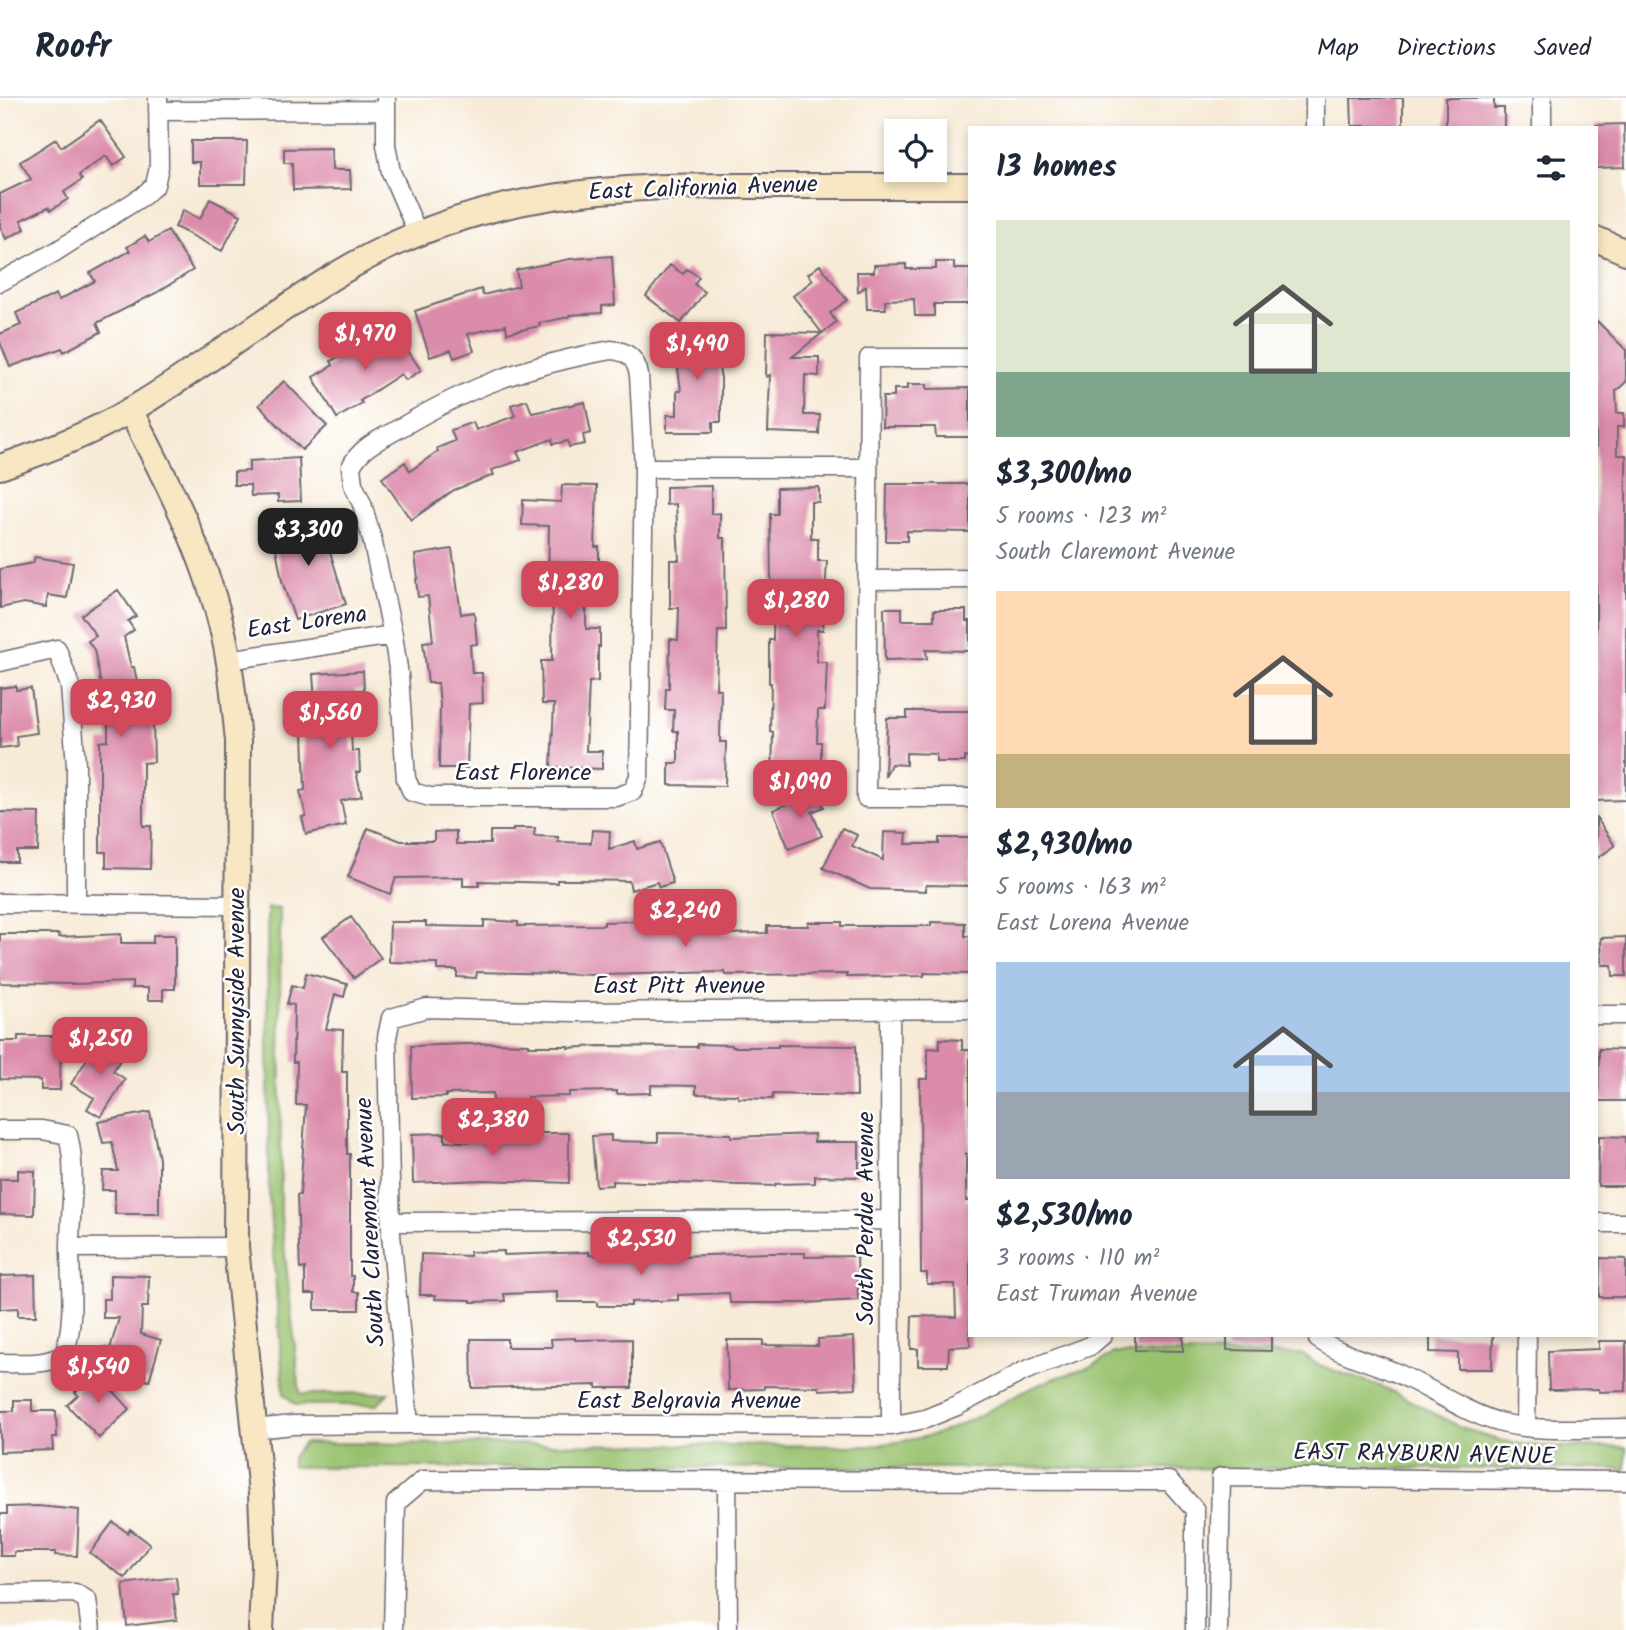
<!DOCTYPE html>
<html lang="en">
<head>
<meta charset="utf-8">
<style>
	:root { --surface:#fff; --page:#f2f2f3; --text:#1f2937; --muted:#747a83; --line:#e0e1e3; --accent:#d1495b }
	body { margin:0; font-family:Kalam,sans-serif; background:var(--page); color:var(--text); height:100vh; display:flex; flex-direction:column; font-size:26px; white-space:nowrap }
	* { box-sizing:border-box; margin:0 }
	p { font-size:23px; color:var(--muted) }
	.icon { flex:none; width:38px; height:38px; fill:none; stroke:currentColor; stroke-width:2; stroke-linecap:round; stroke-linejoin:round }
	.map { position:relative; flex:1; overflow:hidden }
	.details { position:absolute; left:968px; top:28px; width:630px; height:1211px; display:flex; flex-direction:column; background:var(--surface); border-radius:0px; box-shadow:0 4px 10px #0003 }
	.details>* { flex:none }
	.tools { position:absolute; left:884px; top:21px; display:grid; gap:14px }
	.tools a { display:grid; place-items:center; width:63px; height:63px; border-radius:0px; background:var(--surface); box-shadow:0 4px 10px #0003; font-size:35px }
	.price { position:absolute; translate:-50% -60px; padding:0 16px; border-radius:14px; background:var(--accent); color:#fff; font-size:23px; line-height:46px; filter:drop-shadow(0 2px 4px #0008) }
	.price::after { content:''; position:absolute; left:50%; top:42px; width:21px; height:16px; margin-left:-10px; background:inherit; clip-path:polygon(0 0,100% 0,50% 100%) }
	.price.current { background:#222; color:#fff }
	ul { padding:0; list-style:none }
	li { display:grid; align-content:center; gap:14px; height:371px; padding:0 28px }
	li span { display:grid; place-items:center; height:217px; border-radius:0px; color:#555 }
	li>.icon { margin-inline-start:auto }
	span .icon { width:126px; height:126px; fill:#fffc; stroke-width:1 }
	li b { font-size:30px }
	h2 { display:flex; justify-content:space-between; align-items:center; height:84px; padding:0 28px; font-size:30px }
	header { display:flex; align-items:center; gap:42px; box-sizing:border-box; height:98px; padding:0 35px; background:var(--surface); border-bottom:2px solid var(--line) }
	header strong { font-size:33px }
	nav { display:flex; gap:38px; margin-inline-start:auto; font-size:24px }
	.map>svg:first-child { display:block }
	.green { fill:#98c16d; stroke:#5d7254; stroke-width:2 }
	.building { fill:#dc8cab }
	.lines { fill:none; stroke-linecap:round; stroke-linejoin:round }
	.street-casing { stroke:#6d6871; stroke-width:21 }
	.secondary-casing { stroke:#6d6871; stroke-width:28 }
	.street { stroke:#fff; stroke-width:18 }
	.secondary { stroke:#f9e7c3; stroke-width:24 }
	.labels { text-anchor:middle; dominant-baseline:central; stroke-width:5; stroke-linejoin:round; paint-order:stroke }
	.street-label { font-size:24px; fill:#22223b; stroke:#fff }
</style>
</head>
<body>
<header>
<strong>Roofr</strong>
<nav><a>Map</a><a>Directions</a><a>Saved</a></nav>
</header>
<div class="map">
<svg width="1626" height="1532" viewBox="0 0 1626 1532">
	<rect width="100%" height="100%" fill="#fff"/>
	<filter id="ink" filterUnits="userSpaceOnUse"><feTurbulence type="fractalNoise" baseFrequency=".0143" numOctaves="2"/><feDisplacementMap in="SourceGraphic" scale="14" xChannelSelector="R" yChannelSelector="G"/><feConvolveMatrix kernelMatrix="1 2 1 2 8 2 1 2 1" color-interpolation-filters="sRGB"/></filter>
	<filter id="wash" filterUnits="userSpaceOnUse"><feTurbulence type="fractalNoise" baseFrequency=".00686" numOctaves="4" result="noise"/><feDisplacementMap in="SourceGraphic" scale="28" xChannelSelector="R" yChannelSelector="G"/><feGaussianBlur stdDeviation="1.57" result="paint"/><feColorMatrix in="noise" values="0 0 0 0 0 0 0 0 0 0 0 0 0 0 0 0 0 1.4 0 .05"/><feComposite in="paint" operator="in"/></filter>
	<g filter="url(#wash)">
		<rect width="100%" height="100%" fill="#f7ead6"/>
		<path class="green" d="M267,810l13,1 1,308 19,177 88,-1 -11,12h-81l-12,-11 -15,-197z
			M1113,1255l190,1c21,18 53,22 79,33 29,12 56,31 86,43 50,21 105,17 158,17v22l-1334,-2v-10l12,-14 566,3c19,-3 39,-5 58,-10 43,-11 80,-40 122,-56 21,-8 45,-11 63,-27z"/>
		<g id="blocks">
			<path class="building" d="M1351,0h52v28h-51z
				M1446,0h48v10h10v20h-58z
				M100,22l26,37 -13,9 -7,-10 -27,19 3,5 -18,12 4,7 -17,11 -3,-3 -27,13 4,9 -19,10 -6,-13v-32l31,-15 -11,-17 36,-23 5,8z
				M1624,26l1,43 -29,1v-43z
				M191,43h56l-1,43h-46v-22h-9z
				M331,50l1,22h18l1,19 -58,1 -1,-27h-8v-14z
				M210,101l31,16 -19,36 -47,-24 8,-17 17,9z
				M168,133l25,39 -37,23 -59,30 4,9 -37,20 -2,-4 -52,19 -10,-25v-8l21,-9 -5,-12 40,-19 3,6 36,-19 -5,-8 40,-22 -3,-4 18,-11 4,6z
				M612,158l3,49 -13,1v7l-33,2v2l-30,6 1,3 -33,7 -1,-8 -38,9 6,17 -20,7 -3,-8 -21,7 -15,-46 66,-22 2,6 36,-9 -3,-16 54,-11z
				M936,164h18v7h16v35h-36v12h-19l-1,-17 -29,1 1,9h-19l-1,-23 -8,6 -1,-20h17v-7l32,-1v5h30z
				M670,167l13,9 4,-5 12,8 -5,7 11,8 -24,31 -35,-27z
				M820,167l27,35 -17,13 6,9 -44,35h27v19l-14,-1 -1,40h16l-1,19 -51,-2 2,-57 -4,2 1,-45 55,1 -29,-37 20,-16 -5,-6z
				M1596,222l30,30v32l-10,9 1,22h7v14h-7v28h9v345l-30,1z
				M709,228l2,11 8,-2 2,14 -6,1 6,28v44h-8v10h-46v-17h10v-24h4l-8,-59z
				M395,234l26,38 -15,10 -5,-6 -41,27 2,2 -25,15 -24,-41 20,-12 -2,-4 16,-9 1,2 29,-20 5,7z
				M284,283l43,45 -25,24 -43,-45z
				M908,286h19v5l43,-1v49h-34l-1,-10h-53l1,-30h11v-8h14z
				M527,302l5,13 53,-11 6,31 -8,2 2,9 -16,3 -1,-6 -15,3 -1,-5 -35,13 4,8 -29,10 2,5 -40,15 -43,30 -29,-42 23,-16 5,9 28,-20 -1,-3 18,-7 -4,-11 22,-8 3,8 39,-14 -4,-11z
				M299,360l2,43 -23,1v-7l-27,1 -1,-11h-16v-13l15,-1v-10z
				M887,386h83v48l-63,-1v10h-21z
				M562,387l35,1 -2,61h4v17h-16l-1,41h4v24h14v18l-2,-1v35l-9,1 -3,69h16v18l-51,-2 3,-63h-12l-1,-43h11l1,-74h-5l1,-61 -27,-1 1,-25 38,2z
				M711,388v28l9,-1v25h5l1,93h-8l-2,58h5l-1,53h6l-1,44 -56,-1v-22h9v-32h-5l1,-21h-9l1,-22h3l1,-49 8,1 1,-32h-9v-48h9l-3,-56 -10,1v-18z
				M819,389v15h-8v36h7v23h9l-4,69h-6v32h10l-2,48h-7l-1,32h4v26h-13l7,18 -43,-1 1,-53 -3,-1 1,-48h-2v-43h4l1,-57h-3l-1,-69h7v-26z
				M323,415l8,42 15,49 -51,16 -13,-39 -9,-49 27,-5 -2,-10z
				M452,451l9,65 13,-2 3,32 -7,1 2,28h10l1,30 -14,1 -2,64h-28l1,-63 -2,-22h-10l-5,-41 10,-1 -5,-45 -10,1 -2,-18 2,-1 -3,-23z
				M35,459l38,6 -6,35 -19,-3 -2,12 -22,-4 -24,5v-39l33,-6z
				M118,492l18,26 -8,5 6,9 -10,7 7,30h3l11,52h8l1,43 -11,1v63h8l-1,43 -44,-1v-16h-6v-110l8,-1v-38l-10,2 -4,-18 7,-2 -7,-35 -6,-9 8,-5 -15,-21z
				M884,510h18v12h32v-10h32v11h4v30l-44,-1 1,9 -42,1z
				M363,573l1,19h-9l1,23 -6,1 2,37h7l1,21h-4l6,24 -21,5 5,24 -40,9 -4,-17 4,-1 -6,-25 5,-1 -2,-59h6l-1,-29h7l-2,-28z
				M16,588v4l15,-2 6,45 -21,3 1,10 -17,2v-60z
				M907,613h63v47l-5,-1v5h-29v-8l-30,-1v12l-15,-1 -6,13 2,-59h20z
				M818,694l6,15 -12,5 10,24 -33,13 -16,-39z
				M0,714l39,1 -1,38h-21v11h-17z
				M1596,719l19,29 -19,13z
				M368,730l33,13h33v-9l22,-1v13h34v-13h23v-3h22l-1,8 24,1v5l33,1 1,-13 18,1 -1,18 26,-8 2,8 23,-7 13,41 -14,4 -2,-5 -26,8 -2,-9 -51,-1h-21v3l-78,-2v5h-16v-9l-67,1 -6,16 -42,-17z
				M842,730l15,7 -5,11 31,14 1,-28 23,1 -1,11h33v-6h31v48l-44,-1v6l-56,-2 -47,-21z
				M351,819l30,41 -27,20 -31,-41z
				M484,822l34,2v4l86,-1v-3l35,-1v5l40,-1v4l41,-1 1,6 46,-1v-7h41v-4h34v4h89v-4l34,1v13h5v38l-46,-1v3l-77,1v-3l-121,1 -1,-3 -126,3 -122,-3 -1,6 -19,-1v-7h-20v-7l-48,-1 1,-40h36v4l58,1z
				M0,836h59v3l62,-3v9h32v-8h22v54h-12v11h-15v-12h-16v-6l-58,2 -74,-1z
				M1626,839v39h-13l-1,-11h-10l-1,-27z
				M306,875l41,11 -3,13 -9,-3 -9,35 17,1 -1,42h5v82h3v122h3v16h6v18h-44v-16h-10v-26l-5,1 -3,-74h3l6,-90h-10l1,-43h-4l1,-57 -7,-1 5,-19 11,3z
				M18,938h43l-1,54h-19v-10l-41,-1v-38h18z
				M100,941l24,15 -11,17 12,8 -24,38 -14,-8 7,-11 -23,-14z
				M940,941l22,1v10h8v104h-4v47h4v145l-21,1 -1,19h-30v-17h-7l1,-33 44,1 -1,-33h-28v-11h-6l-1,-194h8v-31l11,1z
				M495,945l34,1v2h39v2l31,-2 98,1v-3l35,1v2h46v-2l78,1 1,50 -84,-2 -1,5 -34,-1v-3l-42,-1v-8l-45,-1v8l-34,1v-3l-48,1v4l-42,1v5l-34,-1v-8l-47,1v3l-34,1 -1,-52z
				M1599,951l27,1v51h-28z
				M150,1014l9,47v55h-44v-24h-13l1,-19h15l-6,-29 -9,1 -5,-21z
				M495,1030l34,1v4h40v50l-86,-3 -70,3 -1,-49 33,-1v9l50,-1z
				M658,1035l73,1v3l83,-3v8h45v35l-44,-1v7l-40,1v2l-163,-5v4l-16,1 -4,-50 19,-1v6l47,1z
				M1599,1038l27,1v49h-28z
				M18,1072l17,1 -1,44 -34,-1v-35h18z
				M677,1152v6l92,-3h36v4l52,-1 1,44 -54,3h-74l-1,-10 -51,2v5l-47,2v4h-34v-4h-40v-10l-53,2 1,7 -34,1v-2l-36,-1 1,-4h-16l1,-41 49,2v-4l34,-1v4l85,-3v3l71,2v-6z
				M1600,1160l26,1v38h-27z
				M35,1177l1,41h-18v-8l-18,1v-33z
				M110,1177l39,1 -1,31h-6l-1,27 20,6 -12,41 -52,-14 6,-20 7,2 9,-31h-16v-19h7z
				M1135,1237h48v16l-48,-1z
				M1227,1237h44v16l-44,-1z
				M1430,1237h63l-1,34h-34v-16l-28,-1z
				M854,1239l2,51 -37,2v-3l-55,-1v3l-36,1 -1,-50h36v5l55,1v-7z
				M575,1240v2l57,-1v49h-35v-3l-125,3 -1,-49h36v8h45l-1,-8z
				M1599,1243h27v50l-27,1v-3l-50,1 -1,-39 51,-2z
				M96,1274l34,37 -31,29 -32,-33 11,-10 -3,-3z
				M14,1302h18v11h24l1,26h-5l1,13 -53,2v-41h14z
				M38,1408l41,4 -2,46 -22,-1 1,-3h-42v4h-14v-42h7v-7z
				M113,1424l15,11 2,-4 20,15 -25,34 -35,-25z
				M176,1479l2,17h-5l4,26 -50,6 -4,-42z"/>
		</g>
	</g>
	<g filter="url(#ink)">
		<use href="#blocks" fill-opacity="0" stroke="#6d6871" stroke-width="2"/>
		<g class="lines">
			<g class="street-casing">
				<path id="street" d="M386,0v47l5,27 27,62
					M158,13l228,-1
					M1315,30v-30
					M1542,30v-30
					M0,184l55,-30 88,-56 12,-11 4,-18 -1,-69
					M611,252c17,1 25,9 28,25l5,93 -5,308 -6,15 -17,6h-186l-18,-5 -6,-13 -7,-104 -6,-40 -21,-96 -10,-35 -9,-20 -2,-17c9,-20 30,-28 49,-39 72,-43 129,-63 211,-78z
					M970,260h-101l-3,440h104
					M644,370h223
					M867,482l103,-1
					M228,562l165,-25
					M0,564l57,-13 13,37 6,79v138
					M0,805l237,2
					M890,911l1,417
					M1596,917h30
					M0,1032h42l26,5c9,36 2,76 2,113 0,37 6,71 -6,107 -20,11 -42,8 -64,8
					M391,1124l499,-2
					M1596,1125h30
					M70,1150l166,-1
					M1318,1237v4c23,16 53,23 79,34 33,15 65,38 101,49 40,11 86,6 128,6
					M409,1326l-18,-190 -4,-197 4,-19 36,-10 147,4 396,-3
					M1526,1329l1,-92
					M255,1331l38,-4 116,-1 482,2 34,-7 32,-13 67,-35 66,-25 13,-11
					M727,1383l1,149
					M0,1496l75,-1 12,7 4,30
					M393,1532l3,-127 27,-23 746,1 26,29v120
					M1218,1532l3,-153 405,4"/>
			</g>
			<g class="secondary-casing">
				<path id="secondary" d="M1596,141l30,13
					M130,312c36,69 72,138 91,214 10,38 13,78 17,117l-2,506 25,247 3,72 -3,64
					M0,369c44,-15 90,-33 131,-57 76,-45 145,-101 222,-145 135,-76 265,-80 415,-79 67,0 134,0 202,0"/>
			</g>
			<use href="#street" class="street"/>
			<use href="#secondary" class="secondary"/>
		</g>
	</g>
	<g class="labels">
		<g class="street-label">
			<text transform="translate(703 91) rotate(-2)">East California Avenue</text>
			<text transform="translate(307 525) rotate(-8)">East Lorena</text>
			<text x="523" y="675">East Florence</text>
			<text x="679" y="888">East Pitt Avenue</text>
			<text transform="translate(237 913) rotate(-90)">South Sunnyside Avenue</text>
			<text transform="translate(866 1120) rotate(-90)">South Perdue Avenue</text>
			<text transform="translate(371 1124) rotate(-93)">South Claremont Avenue</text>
			<text x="689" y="1303">East Belgravia Avenue</text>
			<text transform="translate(1424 1357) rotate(1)">EAST RAYBURN AVENUE</text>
		</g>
	</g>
</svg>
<div class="tools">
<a><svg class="icon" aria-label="locate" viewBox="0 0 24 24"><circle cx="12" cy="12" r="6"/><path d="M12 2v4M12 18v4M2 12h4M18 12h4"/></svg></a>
</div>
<b class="price" style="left:365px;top:274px">$1,970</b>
<b class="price" style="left:697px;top:284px">$1,490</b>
<b class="price current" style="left:308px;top:470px">$3,300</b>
<b class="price" style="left:570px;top:523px">$1,280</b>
<b class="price" style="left:796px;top:541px">$1,280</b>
<b class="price" style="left:121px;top:641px">$2,930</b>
<b class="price" style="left:330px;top:653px">$1,560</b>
<b class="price" style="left:800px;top:722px">$1,090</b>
<b class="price" style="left:685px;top:851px">$2,240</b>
<b class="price" style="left:100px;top:979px">$1,250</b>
<b class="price" style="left:493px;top:1060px">$2,380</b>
<b class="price" style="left:641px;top:1179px">$2,530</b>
<b class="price" style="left:98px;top:1307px">$1,540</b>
<section class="details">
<h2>13 homes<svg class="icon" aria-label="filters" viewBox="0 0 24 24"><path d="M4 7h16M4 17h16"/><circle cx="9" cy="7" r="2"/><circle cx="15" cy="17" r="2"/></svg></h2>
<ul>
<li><span style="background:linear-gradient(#dfe7d0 70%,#7fa58c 0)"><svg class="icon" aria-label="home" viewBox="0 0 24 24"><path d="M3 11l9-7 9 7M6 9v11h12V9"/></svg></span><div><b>$3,300/mo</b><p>5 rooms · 123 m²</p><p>South Claremont Avenue</p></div></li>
<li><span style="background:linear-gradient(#ffd9b3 75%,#c2b280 0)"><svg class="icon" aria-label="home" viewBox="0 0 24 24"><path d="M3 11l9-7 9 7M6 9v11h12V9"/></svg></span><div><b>$2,930/mo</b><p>5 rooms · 163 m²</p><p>East Lorena Avenue</p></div></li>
<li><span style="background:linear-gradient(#a9c7e8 60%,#9aa5b1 0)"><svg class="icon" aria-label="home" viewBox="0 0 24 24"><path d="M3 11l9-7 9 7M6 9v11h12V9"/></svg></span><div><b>$2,530/mo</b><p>3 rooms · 110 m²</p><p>East Truman Avenue</p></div></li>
</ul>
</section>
</div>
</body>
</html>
